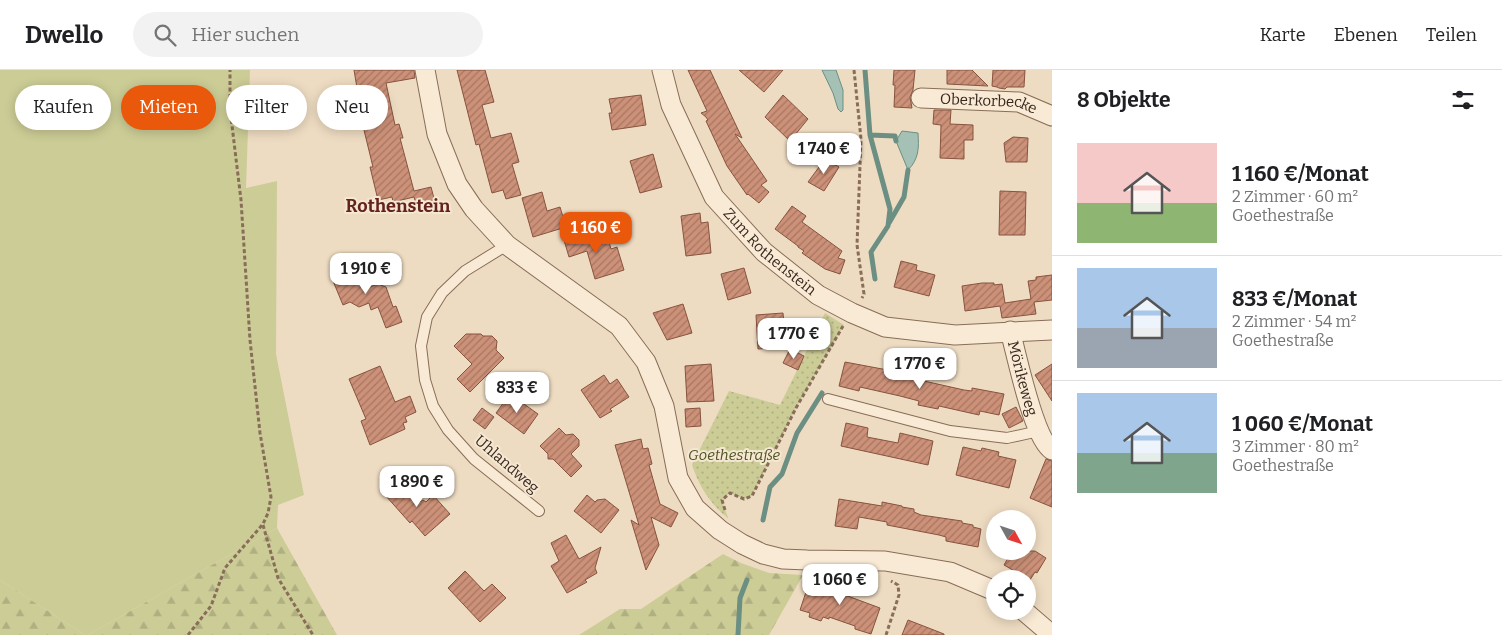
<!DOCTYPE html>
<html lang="de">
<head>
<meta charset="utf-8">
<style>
	:root { --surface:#fff; --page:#f2f2f2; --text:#202124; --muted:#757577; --line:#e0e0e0; --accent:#ea580c }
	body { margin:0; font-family:Bitter,serif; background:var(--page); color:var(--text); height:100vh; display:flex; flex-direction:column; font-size:19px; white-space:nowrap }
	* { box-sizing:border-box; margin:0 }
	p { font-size:16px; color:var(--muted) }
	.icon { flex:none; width:28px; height:28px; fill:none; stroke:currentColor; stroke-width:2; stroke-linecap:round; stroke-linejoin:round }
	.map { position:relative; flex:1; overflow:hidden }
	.sheet { display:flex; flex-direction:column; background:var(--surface); width:450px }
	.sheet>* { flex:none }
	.hud { position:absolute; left:15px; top:15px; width:475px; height:45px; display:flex; gap:10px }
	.needle { width:32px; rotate:130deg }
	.buttons { position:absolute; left:986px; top:440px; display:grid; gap:10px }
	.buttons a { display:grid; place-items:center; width:50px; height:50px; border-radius:50%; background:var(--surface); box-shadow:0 2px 12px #0003; font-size:25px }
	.price { position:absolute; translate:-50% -42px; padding:0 11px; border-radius:10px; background:#fff; color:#222; font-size:16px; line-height:32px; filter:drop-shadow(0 1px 2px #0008) }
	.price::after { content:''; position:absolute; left:50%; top:30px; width:15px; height:11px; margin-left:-8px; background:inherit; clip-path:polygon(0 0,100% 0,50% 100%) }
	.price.current { background:var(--accent); color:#fff }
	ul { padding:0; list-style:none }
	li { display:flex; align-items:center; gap:15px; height:125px; padding:0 25px }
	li+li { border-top:1px solid var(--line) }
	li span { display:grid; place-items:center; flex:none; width:140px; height:100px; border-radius:0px; color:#555 }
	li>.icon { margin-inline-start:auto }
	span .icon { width:60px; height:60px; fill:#fffc; stroke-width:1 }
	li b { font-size:21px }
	h2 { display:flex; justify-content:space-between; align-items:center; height:60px; padding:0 25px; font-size:21px }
	.chip { padding:0 18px; border-radius:22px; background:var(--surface); box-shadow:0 2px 12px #0003; font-size:18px; line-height:45px }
	.chip.current { background:var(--accent); color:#fff }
	header { display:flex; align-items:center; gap:30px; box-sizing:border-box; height:70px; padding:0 25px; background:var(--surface); border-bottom:1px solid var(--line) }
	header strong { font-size:24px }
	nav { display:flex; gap:28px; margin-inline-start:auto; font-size:18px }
	.search { width:350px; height:45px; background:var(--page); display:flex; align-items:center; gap:12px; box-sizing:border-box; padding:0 18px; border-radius:28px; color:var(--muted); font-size:19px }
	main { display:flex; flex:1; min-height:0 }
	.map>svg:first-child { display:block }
	.grass { fill:#cccc96 }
	.forest { fill:url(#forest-firs) }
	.park { fill:url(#park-dots) }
	.water { fill:#a5c1b5; stroke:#6b8f82 }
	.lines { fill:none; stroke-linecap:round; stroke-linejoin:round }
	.stream { stroke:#6b8f82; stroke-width:5 }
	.building { fill:url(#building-hatch); stroke:#87533f }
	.service-casing { stroke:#886d59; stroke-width:12 }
	.minor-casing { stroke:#886d59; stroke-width:21 }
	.path { stroke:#886d59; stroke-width:3; stroke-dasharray:4 2.5; stroke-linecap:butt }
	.service { stroke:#f9ead5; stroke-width:10 }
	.minor { stroke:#f9ead5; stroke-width:19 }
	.labels { text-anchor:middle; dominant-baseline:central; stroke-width:4; stroke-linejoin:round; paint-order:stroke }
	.street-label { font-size:15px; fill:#38271d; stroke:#f5e7d2 }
	.park-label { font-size:15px; font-style:italic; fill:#4e5424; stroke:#f5e7d2 }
	.quarter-label { font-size:18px; font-weight:bold; fill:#64231d; stroke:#f5e7d2 }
</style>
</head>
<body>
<header>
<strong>Dwello</strong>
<div class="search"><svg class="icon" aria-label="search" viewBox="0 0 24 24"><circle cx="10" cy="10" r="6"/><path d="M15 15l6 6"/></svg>Hier suchen</div>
<nav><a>Karte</a><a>Ebenen</a><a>Teilen</a></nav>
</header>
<main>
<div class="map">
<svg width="1052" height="565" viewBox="0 0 1052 565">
	<defs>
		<pattern id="forest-firs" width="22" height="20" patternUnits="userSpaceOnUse" patternTransform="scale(1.25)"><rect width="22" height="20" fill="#cccc96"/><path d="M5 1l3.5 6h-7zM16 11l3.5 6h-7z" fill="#b0af81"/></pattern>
		<pattern id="park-dots" width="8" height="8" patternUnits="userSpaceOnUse" patternTransform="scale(1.25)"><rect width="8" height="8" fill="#cccc96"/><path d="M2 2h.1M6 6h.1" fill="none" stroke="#b0af81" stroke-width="1.8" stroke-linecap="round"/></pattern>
		<pattern id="building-hatch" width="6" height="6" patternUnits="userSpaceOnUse" patternTransform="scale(1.25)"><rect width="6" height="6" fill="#cc9178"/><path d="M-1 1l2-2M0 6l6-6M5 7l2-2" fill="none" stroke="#a77662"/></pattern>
	</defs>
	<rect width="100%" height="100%" fill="#eedcc2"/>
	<path class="grass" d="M0,0h250l-4,118 31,-7 -1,173 28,141 -26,10 -1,23 -189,107h-3l-85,-55z"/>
	<path class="forest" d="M277,458l60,107h-249z
		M723,484l18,9 28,10 34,2 -34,60h-190l41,-26h21z
		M0,510l85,55h-85z"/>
	<path class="park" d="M825,243l19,12 -48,83 -44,88 -8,3 -14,-6 -8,7 6,18c-18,-14 -29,-32 -36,-53l37,-74 51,14z"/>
	<path class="water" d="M822,0h14l7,20v20l-2,2 -3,-3 -5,-16z
		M902,61l16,2c1,15 1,26 -10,37l-12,-29z"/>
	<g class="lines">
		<path class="stream" d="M865,0l5,65 20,74 -2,17 -17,26 4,27
			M870,65l25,1 1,5
			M889,153l15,-26 4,-27
			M763,450l7,-33 12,-13 15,-41 25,-40
			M738,565l2,-37 7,-18"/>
	</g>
	<path class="building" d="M354,0h60l1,8 -29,5 9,42 4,-1 4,14h-3l14,53 17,-4 4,15 -18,5 -3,-10 -21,5 -1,-5 -14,3 -8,-33h3l-10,-41 8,-2 -9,-37 -5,1z
		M457,0h28l9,32 -12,3 9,33 20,-5 8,29 -7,2 9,31 -15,4 -3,-9 -11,3 -13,-49 -3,1z
		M688,0h22l32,68 -7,-4 32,47 -6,4 8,7 -10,11 -11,-9 -1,1 -20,-29 -21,-45 2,-1 -2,-3 -5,-4 6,-2z
		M739,0h44l-19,22z
		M894,0h21l-2,20 -3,7 2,11 -18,-1 1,-22h-2z
		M947,0h25l16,16 -41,-2z
		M993,0h32l-1,17h-17l-2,2 -6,-1 -2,-1 -5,-1z
		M641,25l5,30 -34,5 -3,-17h3l-3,-14z
		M783,25l25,24 -18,22 -25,-24z
		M934,40h17l-1,14 23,1v15h-9v19l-24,-1 1,-33 -8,-1z
		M1013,67l15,1 -1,24h-21l-2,-19z
		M653,84l9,33 -22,6 -10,-32z
		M825,89l14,8 -15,24 -16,-9z
		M1000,121l26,1 -1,43h-26z
		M542,122l5,19 13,-4 6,20 -33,10 -11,-39z
		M792,136l14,10 -4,6 40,29 -4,7 7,2 -5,14 -15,-5 -23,-16 2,-2 -6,-4v-1l-23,-17z
		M700,143l1,10 7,-1 3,31 -25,3 -5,-40z
		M582,162l2,9 23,-6 4,14 6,-2 7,23 -29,9 -8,-28 -18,6 -5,-17z
		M901,191l16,4 -1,5 19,5 -6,21 -35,-9z
		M356,196l8,23 14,-5 8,3 7,20 3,-1 6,16 -16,6 -8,-21 -7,3 -2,-7 -10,4 -9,-5 -7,3 -12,-29z
		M744,198l7,25 -23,7 -7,-26z
		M1052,205v25l-18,2 2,12 -34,4 -2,-12 -35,5 -3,-25 20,-3h12v2l8,-1 3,19 26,-4 -3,-18 8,-1v-3z
		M683,234l9,29 -25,7 -14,-27z
		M783,243l3,34 -28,2 -2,-34z
		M466,264h15l2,2h9l5,5 -1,9 8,8 -34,34 -13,-13 15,-15 -18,-18z
		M790,279l14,7 -6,14 -15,-7z
		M845,292l80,15 -1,4 40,9 8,1v-3l32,6 -5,21 -19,-4 -1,4 -40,-9 -1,3 -20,-4 1,-4 -19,-5 -40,-9 -1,4 -20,-5z
		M711,294l3,37 -27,1 -2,-36z
		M1052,294v37l-17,-26z
		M380,296l15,36 15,-6 6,16 -11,5 2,5 -4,1 2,6 -35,16 -9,-24 5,-2 -17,-40z
		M604,305l6,9 7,-5 12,18 -19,12 2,2 -12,7 -19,-28z
		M510,324l28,20 -14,20 -28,-21z
		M1016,337l7,14 -14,7 -7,-14z
		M482,338l12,9 -9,12 -12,-9z
		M700,338l1,18 -15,1 -1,-18z
		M846,353l22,5 -1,9 31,6 2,-10 33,8 -5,24 -87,-19z
		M559,358l7,7 7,-1 6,6v6l-8,8 11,12 -11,11 -18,-18h-5v-5l-8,-8z
		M641,369l2,10 5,-1 4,16 -3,1 11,39 18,9 -7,14 -20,-10 8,28 -13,25 -15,-50 8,5 -24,-80z
		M963,377l18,4 1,-3 17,4 -1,4 18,4 -7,28 -53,-13z
		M1046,389l6,2v46l-22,-9z
		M401,410l19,22 3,-2 3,2 7,-7 17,19 -25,22 -13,-15 -2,2 -25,-28z
		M587,425l8,7 2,-2 8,-1 14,11 -18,23 -27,-22z
		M839,429l43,7v-4l20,4v1l12,2v3l7,3 41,6v2l11,2v2l8,2 -3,18 -32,-6v-4l-7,-2 -52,-10v-3l-28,-5 -2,12 -22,-3z
		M566,465l13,24 22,-12 -6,21 2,5 -12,7 2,2 -20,11 -16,-27 8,-5 -8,-18z
		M1012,481h23l11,7 -9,15 -2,-1 -5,8 -26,-15z
		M465,501l19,20 8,-7 14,14 -26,24 -32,-34z
		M833,504l17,6 -5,15 35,13 -9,26 -16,-5v-3l-26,-9v2l-6,-2 -2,4 -12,-4 1,-4 -10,-3 8,-24 12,4 1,-4 7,3z
		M908,550l36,14v1h-42z"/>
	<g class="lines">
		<g class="service-casing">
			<path id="service" d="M507,175l-42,26 -23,22 -15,24 -6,29 4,34 8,26 15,24 26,29 65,52
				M828,329l122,32 57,7 32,-7"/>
		</g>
		<g class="minor-casing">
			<g id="minor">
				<path d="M425,0l12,64 20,50 17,25 33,36 112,81 27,36 18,44 14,72 17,30 25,22 22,14 21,10 20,5 24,1 78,1 65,11 45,19"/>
				<path id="s1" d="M662,0l9,35 43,92 50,55 54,43 34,18 33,14 70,8 97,-5"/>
				<path id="s2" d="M921,28l98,4 33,14"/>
				<path id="s3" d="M1010,261c7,24 23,107 42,119"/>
				<path d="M1024,541l28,24"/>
			</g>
		</g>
		<path class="path" d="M854,0l7,69 -4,106 7,49 -2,4
			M725,440l-3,-10 8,-7 14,6 8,-3 44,-88 47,-82
			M263,455l15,53 35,57
			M188,565l23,-29 14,-38 38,-44 5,-11 3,-16 -11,-64 -10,-93 -9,-140 -11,-91v-39
			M886,565l13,-40 -1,-10 -7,-4"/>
		<use href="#service" class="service"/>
		<use href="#minor" class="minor"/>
	</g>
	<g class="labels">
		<g class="street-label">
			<text stroke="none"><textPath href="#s2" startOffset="68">Oberkorbecke</textPath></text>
			<text stroke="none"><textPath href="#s1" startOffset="216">Zum Rothenstein</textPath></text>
			<text stroke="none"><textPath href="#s3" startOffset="49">Mörikeweg</textPath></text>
			<text transform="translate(507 394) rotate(41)">Uhlandweg</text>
		</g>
		<g class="park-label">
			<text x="734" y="385">Goethestraße</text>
		</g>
		<g class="quarter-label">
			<text x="398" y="136">Rothenstein</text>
		</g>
	</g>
</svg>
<div class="buttons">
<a><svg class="needle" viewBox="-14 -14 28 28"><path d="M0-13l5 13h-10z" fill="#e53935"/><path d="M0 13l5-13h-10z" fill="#757577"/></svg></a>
<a><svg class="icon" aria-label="locate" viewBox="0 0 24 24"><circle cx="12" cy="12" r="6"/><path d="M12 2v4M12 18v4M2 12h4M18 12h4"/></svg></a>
</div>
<b class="price" style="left:824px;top:105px">1 740 €</b>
<b class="price current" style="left:596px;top:184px">1 160 €</b>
<b class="price" style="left:366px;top:225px">1 910 €</b>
<b class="price" style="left:794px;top:290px">1 770 €</b>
<b class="price" style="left:920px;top:320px">1 770 €</b>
<b class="price" style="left:517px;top:344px">833 €</b>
<b class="price" style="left:417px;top:438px">1 890 €</b>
<b class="price" style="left:840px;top:536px">1 060 €</b>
<div class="hud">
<a class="chip">Kaufen</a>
<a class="chip current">Mieten</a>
<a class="chip">Filter</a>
<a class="chip">Neu</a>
</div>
</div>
<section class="sheet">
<h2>8 Objekte<svg class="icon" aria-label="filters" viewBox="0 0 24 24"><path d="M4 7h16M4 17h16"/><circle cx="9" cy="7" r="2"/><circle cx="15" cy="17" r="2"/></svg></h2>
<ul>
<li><span style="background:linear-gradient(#f6c9c9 60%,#8fb573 0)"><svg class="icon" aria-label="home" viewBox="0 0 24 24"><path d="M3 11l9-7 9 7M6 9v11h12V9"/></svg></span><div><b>1 160 €/Monat</b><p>2 Zimmer · 60 m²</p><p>Goethestraße</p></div></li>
<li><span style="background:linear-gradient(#a9c7e8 60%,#9aa5b1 0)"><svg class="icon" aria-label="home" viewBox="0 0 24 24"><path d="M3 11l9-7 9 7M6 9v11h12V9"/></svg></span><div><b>833 €/Monat</b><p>2 Zimmer · 54 m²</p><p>Goethestraße</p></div></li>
<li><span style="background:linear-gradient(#a9c7e8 60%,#7fa58c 0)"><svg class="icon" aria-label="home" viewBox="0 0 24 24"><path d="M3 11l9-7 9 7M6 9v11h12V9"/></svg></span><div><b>1 060 €/Monat</b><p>3 Zimmer · 80 m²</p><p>Goethestraße</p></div></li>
</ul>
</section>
</main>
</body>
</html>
